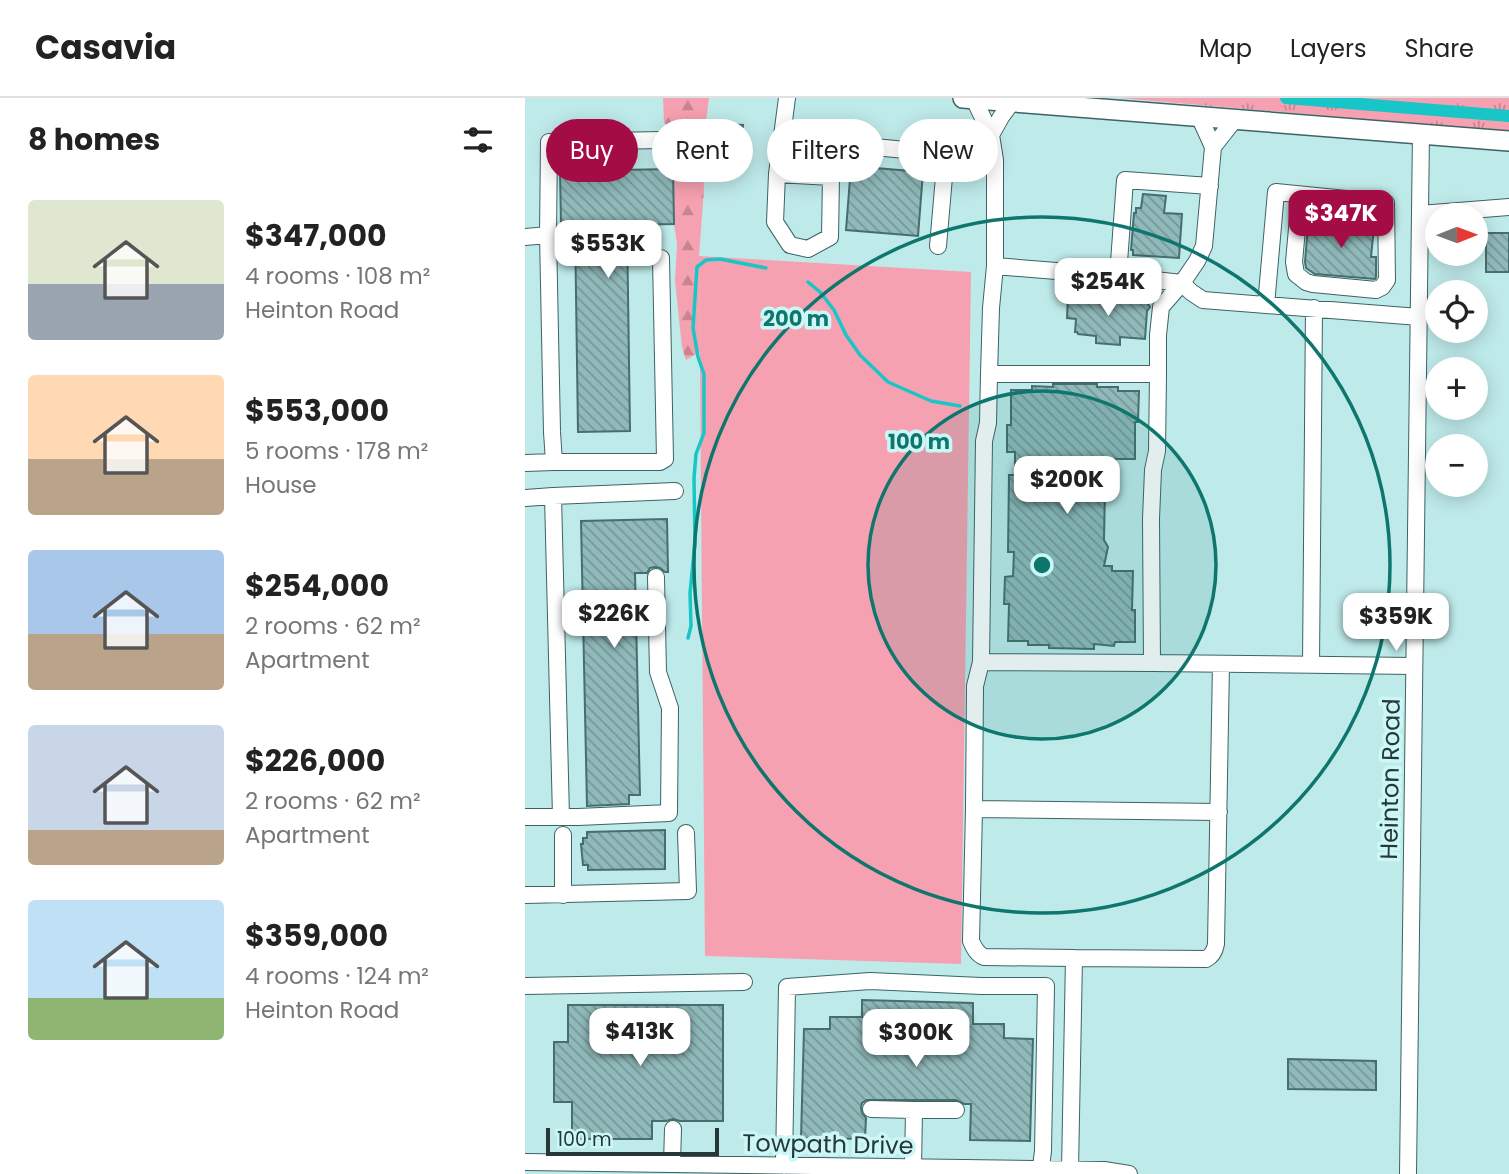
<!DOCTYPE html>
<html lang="en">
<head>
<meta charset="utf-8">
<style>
	:root { --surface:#fff; --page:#f6f6f6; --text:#222; --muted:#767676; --line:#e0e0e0; --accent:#a40c46 }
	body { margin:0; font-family:Poppins,sans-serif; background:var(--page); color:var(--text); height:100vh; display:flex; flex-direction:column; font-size:26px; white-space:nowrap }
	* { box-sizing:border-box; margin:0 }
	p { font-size:23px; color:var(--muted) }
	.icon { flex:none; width:38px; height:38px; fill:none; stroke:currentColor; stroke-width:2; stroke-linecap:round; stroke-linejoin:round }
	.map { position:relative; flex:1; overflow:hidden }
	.sheet { display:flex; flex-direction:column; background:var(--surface); width:525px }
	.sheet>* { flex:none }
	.guide { position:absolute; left:21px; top:21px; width:665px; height:63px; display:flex; gap:14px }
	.needle { width:46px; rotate:89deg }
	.tools { position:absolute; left:900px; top:105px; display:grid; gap:14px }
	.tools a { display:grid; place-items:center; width:63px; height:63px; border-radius:50%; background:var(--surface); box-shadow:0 4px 18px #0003; font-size:35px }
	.scale { position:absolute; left:21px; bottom:18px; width:173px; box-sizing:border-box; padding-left:7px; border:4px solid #273737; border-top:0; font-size:19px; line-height:24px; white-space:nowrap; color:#273737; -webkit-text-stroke:5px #ccf7f7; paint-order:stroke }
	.price { position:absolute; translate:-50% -60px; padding:0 16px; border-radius:14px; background:#fff; color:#222; font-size:23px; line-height:46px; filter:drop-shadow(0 2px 4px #0008) }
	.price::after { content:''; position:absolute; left:50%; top:42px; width:21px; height:16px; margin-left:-10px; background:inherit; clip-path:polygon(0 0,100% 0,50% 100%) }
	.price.current { background:var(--accent); color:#fff }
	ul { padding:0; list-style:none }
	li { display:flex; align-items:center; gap:21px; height:175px; padding:0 28px }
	li span { display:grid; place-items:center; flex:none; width:196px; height:140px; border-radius:7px; color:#555 }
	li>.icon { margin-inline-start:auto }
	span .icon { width:84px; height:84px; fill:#fffc; stroke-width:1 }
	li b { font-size:30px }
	h2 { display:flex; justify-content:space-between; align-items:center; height:84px; padding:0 28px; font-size:30px }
	.pill { padding:0 24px; border-radius:32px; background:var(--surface); box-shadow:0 4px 18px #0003; font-size:24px; line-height:63px }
	.pill.current { background:var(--accent); color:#fff }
	header { display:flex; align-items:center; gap:42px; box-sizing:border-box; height:98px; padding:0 35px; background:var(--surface); border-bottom:2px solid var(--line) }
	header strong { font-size:33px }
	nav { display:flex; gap:38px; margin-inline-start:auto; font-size:24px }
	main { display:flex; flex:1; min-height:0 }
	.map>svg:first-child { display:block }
	.grass { fill:#f6a1b1 }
	.forest { fill:url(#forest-firs) }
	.park { fill:url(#park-tufts) }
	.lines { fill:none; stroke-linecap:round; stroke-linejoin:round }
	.stream { stroke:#18c5c7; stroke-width:3.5 }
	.canal { stroke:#18c5c7; stroke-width:12 }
	.building { fill:url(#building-back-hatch); stroke:#476e6e; stroke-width:2 }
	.minor-casing { stroke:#3d6364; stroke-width:18 }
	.major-casing { stroke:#3d6364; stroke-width:22 }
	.minor { stroke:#fff; stroke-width:16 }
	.major { stroke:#fff; stroke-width:19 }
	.ring { fill:none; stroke:#0f766e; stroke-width:3.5 }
	.labels { text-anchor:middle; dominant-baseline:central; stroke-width:7; stroke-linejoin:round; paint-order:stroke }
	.street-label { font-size:24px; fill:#273737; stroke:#ccf7f7 }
	.centre { fill:#0f766e; stroke:#ccf7f7; stroke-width:3.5 }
	.ring-label { font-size:21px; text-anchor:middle; font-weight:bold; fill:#0f766e; stroke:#ccf7f7; stroke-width:7; stroke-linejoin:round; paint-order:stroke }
</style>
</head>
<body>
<header>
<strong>Casavia</strong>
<nav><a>Map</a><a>Layers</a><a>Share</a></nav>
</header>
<main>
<section class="sheet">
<h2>8 homes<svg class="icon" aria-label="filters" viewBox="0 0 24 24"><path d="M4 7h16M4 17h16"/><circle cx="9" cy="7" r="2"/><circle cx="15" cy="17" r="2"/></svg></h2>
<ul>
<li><span style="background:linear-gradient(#dfe7d0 60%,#9aa5b1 0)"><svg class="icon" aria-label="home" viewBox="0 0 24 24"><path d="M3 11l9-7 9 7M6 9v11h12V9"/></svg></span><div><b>$347,000</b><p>4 rooms · 108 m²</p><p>Heinton Road</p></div></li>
<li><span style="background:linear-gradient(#ffd9b3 60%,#b9a48a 0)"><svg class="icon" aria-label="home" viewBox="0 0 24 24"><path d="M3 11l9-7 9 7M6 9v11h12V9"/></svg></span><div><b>$553,000</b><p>5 rooms · 178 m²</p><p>House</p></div></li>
<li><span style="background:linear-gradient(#a9c7e8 60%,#b9a48a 0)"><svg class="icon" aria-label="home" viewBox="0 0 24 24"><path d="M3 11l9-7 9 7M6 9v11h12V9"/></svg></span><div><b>$254,000</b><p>2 rooms · 62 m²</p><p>Apartment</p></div></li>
<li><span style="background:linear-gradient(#c9d6e8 75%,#b9a48a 0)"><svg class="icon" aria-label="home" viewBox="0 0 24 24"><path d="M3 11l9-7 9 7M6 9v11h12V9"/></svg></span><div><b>$226,000</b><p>2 rooms · 62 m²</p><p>Apartment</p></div></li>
<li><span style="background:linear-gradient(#bfe0f5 70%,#8fb573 0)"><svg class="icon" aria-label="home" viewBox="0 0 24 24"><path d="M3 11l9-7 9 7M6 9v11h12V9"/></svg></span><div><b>$359,000</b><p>4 rooms · 124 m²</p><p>Heinton Road</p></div></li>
</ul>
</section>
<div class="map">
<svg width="984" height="1076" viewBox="0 0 984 1076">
	<defs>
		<pattern id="forest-firs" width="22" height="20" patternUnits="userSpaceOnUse" patternTransform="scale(1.75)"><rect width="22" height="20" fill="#f6a1b1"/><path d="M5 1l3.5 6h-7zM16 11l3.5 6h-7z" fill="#c78491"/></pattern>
		<pattern id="park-tufts" width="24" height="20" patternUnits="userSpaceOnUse" patternTransform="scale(1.75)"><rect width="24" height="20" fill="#f6a1b1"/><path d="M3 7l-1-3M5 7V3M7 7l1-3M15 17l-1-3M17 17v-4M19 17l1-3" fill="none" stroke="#c78491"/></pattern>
		<pattern id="building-back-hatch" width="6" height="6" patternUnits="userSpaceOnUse" patternTransform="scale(1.75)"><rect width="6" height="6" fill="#90b9ba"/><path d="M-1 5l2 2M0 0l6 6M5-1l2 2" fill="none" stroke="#769798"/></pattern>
	</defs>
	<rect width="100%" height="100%" fill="#bfeaea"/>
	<path class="grass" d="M174,158l272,16 -10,692 -256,-8z"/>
	<path class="forest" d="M138,0h46l-7,54 2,37 -5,67 1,96 -14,8 -4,-13 -7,-66 2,-37 -3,-20 -1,-49 1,-39 -10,-14z"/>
	<path class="park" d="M594,0h390v35l-158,-15z"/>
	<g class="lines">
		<path class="stream" d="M283,184l12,10 14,18 12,25 14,20 28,27 43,19 29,5
			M163,540l3,-12 -1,-33 5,-50 -1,-65 2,-24 8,-21v-59l-6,-17 -5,-29 4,-61 9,-7 14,-1 46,9"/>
		<path class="canal" d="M761,0l223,18"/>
	</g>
	<path class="building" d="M199,26l19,1 -2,36 -19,-1z
		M326,68l72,6 -5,64 -72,-6z
		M148,71l1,55 -47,1 3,206 -52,1 -3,-207h-14l-1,-54z
		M618,96l23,2 -2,17 18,1 -3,44 -46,-3v-5h-2l3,-37h2v-5h5z
		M816,117l10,1 1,10 22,1 -3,30h5v20l-1,2 -60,-5 -9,-6 -1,-6 3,-37 30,2z
		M961,135h23v39h-23z
		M555,196l24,2v3l36,3 4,-3 6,8 -3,4 -2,28 -25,-2v8l-24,-2v-7l-18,-2 -1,-2h-2l1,-13 -9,-1 1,-21h11z
		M528,286h44v3h21v4h21l-1,31h-3v37h-22v7h-16l13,12v7l-5,4 -1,51 4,7 -4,19h8v5h21l-1,39h3v32h-20l-1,4 -20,-2v5l-45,-1v-3h-21v-4h-20l1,-37h-5l1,-27 8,-1 1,-24h-6l1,-77h6v-23h-8v-27h4v-35h21v-4l21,1z
		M142,421l1,53h-3l-5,-4 -5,-1 -5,1 -3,5h-12l5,222h-11v9l-42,2 -6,-285z
		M140,732v39l-77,1v-5h-5l-2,-21h2v-6h4v-6z
		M337,902l111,3v21h31v14l29,1 -3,102 -60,-1 1,-36h-7l-8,-4h-89l-5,3 -1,5 1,5 4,5 -1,21 -64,-1 3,-109h26v-12h32z
		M43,907h155v116h-43l-7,-2 -7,2h-14v18h-80v-37h-18v-60h14z
		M763,961l88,2v29l-88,-1z"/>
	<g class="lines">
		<g class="minor-casing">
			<path id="minor" d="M449,1l17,36 4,25v106l123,10
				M674,18l14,31
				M710,21l-22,28 -9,99 -7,15 -15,22 9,9 12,8 216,17
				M466,37l10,-18 11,-15
				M252,76l54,3 -1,60 -22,12 -18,-4 -15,-23 2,-48 10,-76
				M306,79l3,-34 112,11 -8,92
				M895,116l89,-7
				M23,137l4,197 2,30h106l5,-3 -4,-201
				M0,139l23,-2 1,-93 114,-2
				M470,168l-4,42 -2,66h169v-39l3,-28 21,-24
				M657,185l-64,-7 7,-96 85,6
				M741,207l10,-113 110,11 1,77 -5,7 -6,3 -63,-6 -7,-2 -10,-8 -2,-12 6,-67
				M633,276l-1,77 -4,19 -2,49 1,144 262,3
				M0,365l29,-1
				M0,400l28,-2
				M456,564l3,-221 4,-18 1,-49
				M786,567l3,-357
				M449,711l1,-123 6,-24 171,1
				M0,719h53l91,-4 1,-105 -12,-36 -2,-95
				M36,719l-8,-321 122,-5
				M38,737v60
				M0,797l163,-4 -2,-58
				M549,860l-90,-1c-7,-3 -10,-9 -13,-16l3,-132 245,3
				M0,888l219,-4
				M346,1011l43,1
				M0,1064l579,8 25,4
				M147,1066l1,-35
				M259,1068l3,-179 83,-6 111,5h65l-3,165 -3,23
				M388,1070l1,-58h42
				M545,1072l4,-212 132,1c6,-3 9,-9 10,-15l5,-280
				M883,1076l13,-1041"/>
		</g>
		<g class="major-casing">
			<path id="major" d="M438,0l546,43"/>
		</g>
		<use href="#minor" class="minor"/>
		<use href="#major" class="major"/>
	</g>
	<circle cx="517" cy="467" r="174" fill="#0f766e" fill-opacity=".12"/>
	<g class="ring">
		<circle cx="517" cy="467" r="174"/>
		<circle cx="517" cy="467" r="348"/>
	</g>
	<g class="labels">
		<g class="street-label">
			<text transform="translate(865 681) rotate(-89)">Heinton Road</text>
			<text transform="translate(303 1046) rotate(1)">Towpath Drive</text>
		</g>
	</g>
	<circle cx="517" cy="467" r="10" class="centre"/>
	<g class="ring-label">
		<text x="271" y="228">200 m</text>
		<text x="394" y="351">100 m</text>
	</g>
</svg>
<div class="tools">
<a><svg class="needle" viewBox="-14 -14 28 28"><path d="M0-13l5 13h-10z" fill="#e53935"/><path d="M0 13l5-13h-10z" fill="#767676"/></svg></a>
<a><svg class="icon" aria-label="locate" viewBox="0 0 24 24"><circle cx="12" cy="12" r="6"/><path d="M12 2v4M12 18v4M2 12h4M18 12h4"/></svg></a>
<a>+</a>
<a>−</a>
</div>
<div class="scale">100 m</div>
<b class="price current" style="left:816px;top:152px">$347K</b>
<b class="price" style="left:83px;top:182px">$553K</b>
<b class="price" style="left:583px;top:220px">$254K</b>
<b class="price" style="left:542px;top:418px">$200K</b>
<b class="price" style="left:89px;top:552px">$226K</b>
<b class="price" style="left:871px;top:555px">$359K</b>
<b class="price" style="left:115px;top:970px">$413K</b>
<b class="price" style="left:391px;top:971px">$300K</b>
<div class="guide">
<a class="pill current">Buy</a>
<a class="pill">Rent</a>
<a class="pill">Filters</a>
<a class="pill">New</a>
</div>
</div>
</main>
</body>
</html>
